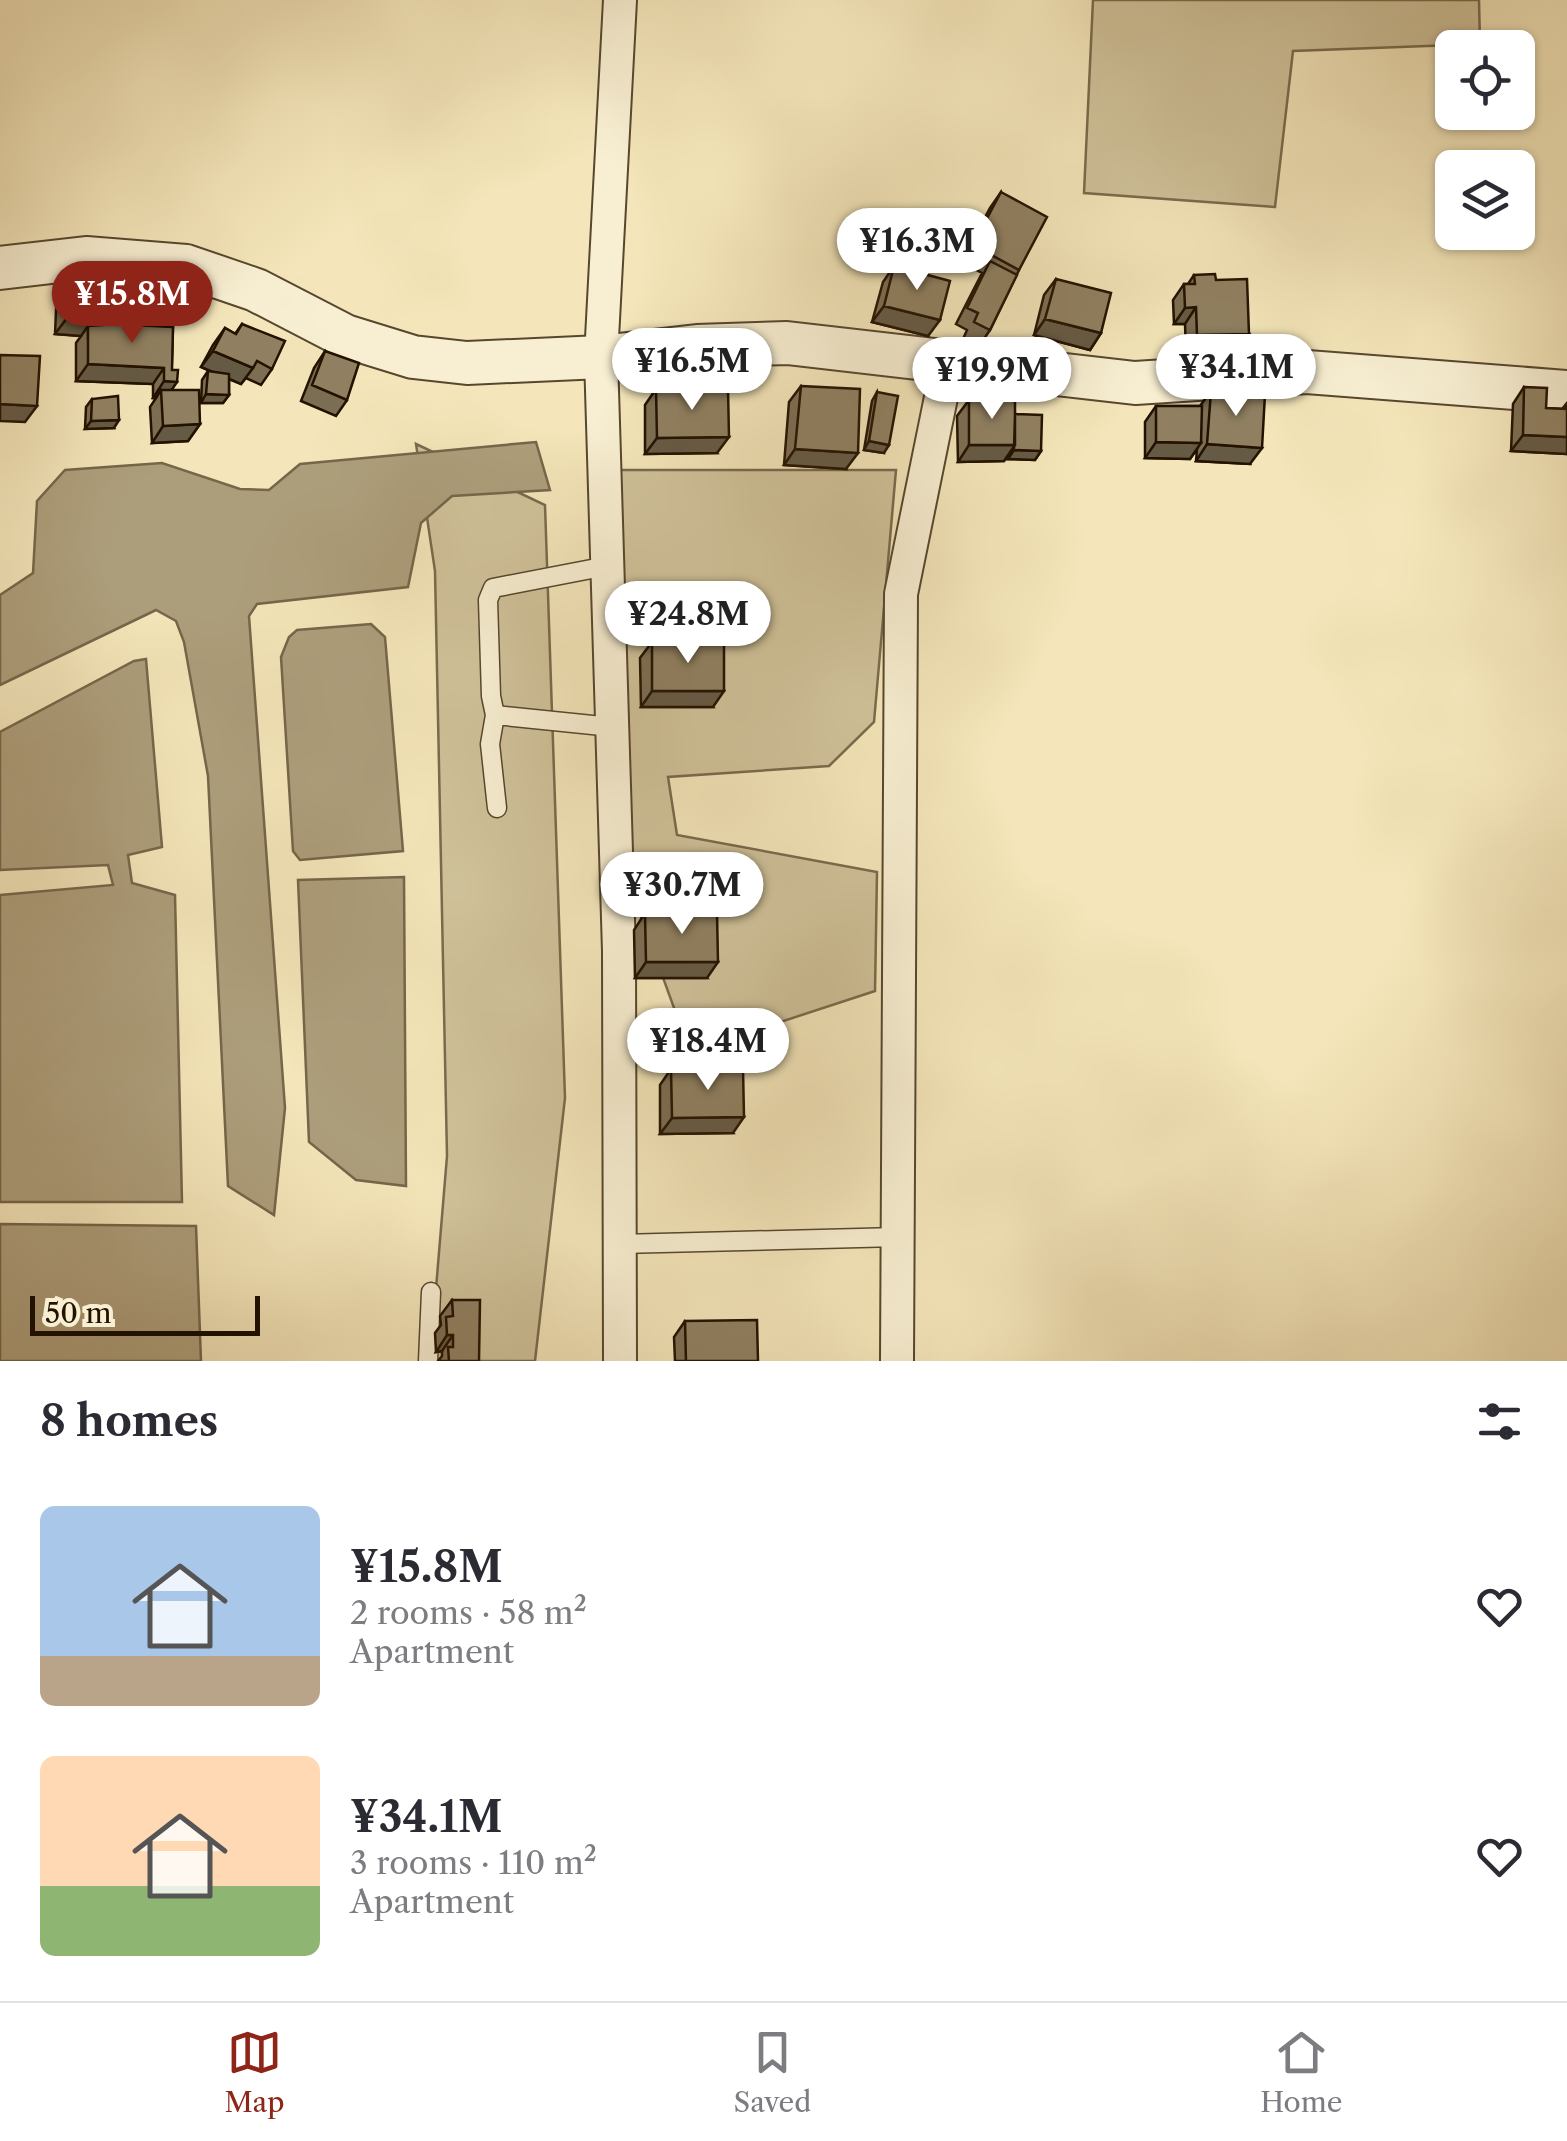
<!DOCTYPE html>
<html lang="en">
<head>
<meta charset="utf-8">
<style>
	:root { --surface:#fff; --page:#f2f2f3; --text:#2b2b33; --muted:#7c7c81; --line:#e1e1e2; --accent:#8f2418 }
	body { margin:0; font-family:"Libre Caslon Text",serif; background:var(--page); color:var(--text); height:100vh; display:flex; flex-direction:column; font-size:38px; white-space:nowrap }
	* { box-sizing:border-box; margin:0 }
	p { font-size:32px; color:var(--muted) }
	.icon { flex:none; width:55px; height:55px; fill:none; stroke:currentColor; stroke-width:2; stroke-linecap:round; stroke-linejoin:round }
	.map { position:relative; height:1361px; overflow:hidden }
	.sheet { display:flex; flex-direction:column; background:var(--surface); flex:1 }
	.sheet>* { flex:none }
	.tools { position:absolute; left:1435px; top:30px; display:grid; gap:20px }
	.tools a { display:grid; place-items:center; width:100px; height:100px; border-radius:15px; background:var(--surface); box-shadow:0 2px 8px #0004; font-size:50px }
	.scale { position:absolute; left:30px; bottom:25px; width:230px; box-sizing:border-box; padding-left:10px; border:5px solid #231200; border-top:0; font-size:28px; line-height:35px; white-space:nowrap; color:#231200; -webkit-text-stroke:8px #f8efd2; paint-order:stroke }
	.price { position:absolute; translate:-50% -85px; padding:0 22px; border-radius:35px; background:#fff; color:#222; font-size:32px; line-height:65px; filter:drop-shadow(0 2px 5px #0008) }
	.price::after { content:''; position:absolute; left:50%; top:60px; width:30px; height:22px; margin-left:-15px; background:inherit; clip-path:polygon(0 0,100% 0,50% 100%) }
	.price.current { background:var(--accent); color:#fff }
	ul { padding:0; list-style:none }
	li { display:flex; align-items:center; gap:30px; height:250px; padding:0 40px }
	li span { display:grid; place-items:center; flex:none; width:280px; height:200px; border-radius:15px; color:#555 }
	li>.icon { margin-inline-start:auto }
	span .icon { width:120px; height:120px; fill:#fffc; stroke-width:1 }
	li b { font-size:42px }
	h2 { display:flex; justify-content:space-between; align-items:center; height:120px; padding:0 40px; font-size:42px }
	.tab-bar { display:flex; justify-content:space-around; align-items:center; height:140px; border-top:2px solid var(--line); background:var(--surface); font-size:28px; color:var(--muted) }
	.tab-bar a { display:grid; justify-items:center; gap:5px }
	.tab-bar .current { color:var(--accent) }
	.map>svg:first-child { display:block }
	.green { fill:#d0c29a; stroke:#7a6a4d; stroke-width:2.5 }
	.water { fill:#ad9e7b; stroke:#76664a; stroke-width:2.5 }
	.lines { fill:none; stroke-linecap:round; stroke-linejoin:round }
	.service-casing { stroke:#57472e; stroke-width:21 }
	.minor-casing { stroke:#57472e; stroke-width:36 }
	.tertiary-casing { stroke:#57472e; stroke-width:46 }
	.service { stroke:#f8efd2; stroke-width:18 }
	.minor { stroke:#f8efd2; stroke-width:32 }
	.tertiary { stroke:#f8efd2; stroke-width:42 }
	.wall { fill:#7c6e53; stroke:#231200; stroke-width:2.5 }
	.shaded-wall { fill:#655a44; stroke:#231200; stroke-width:2.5 }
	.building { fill:#908061; stroke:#231200; stroke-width:2.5 }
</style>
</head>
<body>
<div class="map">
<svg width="1567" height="1361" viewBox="0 0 1567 1361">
	<rect width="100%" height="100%" fill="#f4e6ba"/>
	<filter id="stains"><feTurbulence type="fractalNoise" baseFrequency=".002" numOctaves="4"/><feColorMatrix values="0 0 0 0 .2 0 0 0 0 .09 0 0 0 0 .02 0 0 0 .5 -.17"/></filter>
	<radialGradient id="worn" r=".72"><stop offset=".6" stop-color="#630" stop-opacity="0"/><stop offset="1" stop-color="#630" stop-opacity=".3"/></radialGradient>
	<path class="green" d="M1093,0h386l1,44 -187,7 -18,156 -191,-14z
		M416,444l129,61 20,593 -30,263h-105l17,-205 -12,-585z
		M619,470h277l-22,252 -45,44 -161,11 9,58 200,37 -2,119 -113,37 -76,13 -54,-149z"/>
	<path class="water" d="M536,442l14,48 -98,6 -31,27 -13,64 -151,17 -8,12 36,492 -11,107 -46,-29 -20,-410 -24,-134 -8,-21 -20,-11 -156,75v-90l33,-22 4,-72 28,-31 97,-7 78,26 29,1 31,-26z
		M371,624l14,13 18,214 -103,9 -7,-9 -12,-194 8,-20 8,-7z
		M146,659l16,188 -34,8 4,28 43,12 7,307h-182v-307l113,-10 -5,-20 -108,5v-138l134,-71z
		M404,877l2,309 -50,-6 -47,-38 -11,-262z
		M0,1224l196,2 5,135h-201z"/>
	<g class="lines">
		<g class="service-casing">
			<path id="service" d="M495,715l117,12
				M497,808l-7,-64 5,-29 -4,-19 -3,-96 5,-12 114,-22
				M620,1244l278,-7
				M428,1361l3,-69"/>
		</g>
		<g class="minor-casing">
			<path id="minor" d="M620,1361l-1,-410 -18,-594 19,-357
				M897,1361l4,-767 47,-231"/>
		</g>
		<g class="tertiary-casing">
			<path id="tertiary" d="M0,268l86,-10 100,8 70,24 89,46 68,21 54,6 134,-6 96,-11 90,-3 348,40 172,-11 260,20"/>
		</g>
		<use href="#service" class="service"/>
		<use href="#minor" class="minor"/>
		<use href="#tertiary" class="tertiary"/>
	</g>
	<path class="wall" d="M1001,192l18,78 -29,60 -11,16 -16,-7 4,-9 -11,-6 26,-51 -21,-11 29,-54z
		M894,266l34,70 -56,-14 11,-40z
		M68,270l27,56 17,-2 4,-6 18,7 39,2 -2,63 29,34 -12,17 -36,2 -2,-36 6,-9h-3v-14l-77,-3v-38l5,-7 -26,-2 2,-47z
		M1194,275l22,5 33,54 -11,16 -52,2 -1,-28h-11l-1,-24 11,-16h4z
		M1056,279l45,54 -11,17 -56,-15 10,-40z
		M242,324l30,45 -11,16 -15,-7 -5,6 -12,-5v16l-6,8h-22l1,-23 6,-9 4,1 -11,-5 12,-22 12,-17 10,6z
		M325,351l22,49 -11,16 -35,-15 13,-33z
		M801,386l45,83 -62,-4 5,-63z
		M1524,387l22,21 16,1 5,-6v51l-56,-3 2,-47z
		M656,389l61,64 -72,1v-49z
		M1211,391l39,73 -54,-3 1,-12 -7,10 -45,-1v-36l11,-16h44z
		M877,392l7,61 -20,-3 8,-49z
		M92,399l22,29 -29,1 1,-22z
		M969,400l46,14 26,37 -6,9 -27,-1v-4l-4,6 -46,1 -1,-46z
		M652,642l61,65h-72l-1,-49z
		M645,913l62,65h-72l-1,-48z
		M671,1069l62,64 -73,1v-49z
		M452,1300l27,61h-41l4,-5v-5l-6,1 -1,-19 6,-8 -1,-9z
		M685,1321l73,40h-83l-1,-24z"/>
	<path class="shaded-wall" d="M884,306l56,14 -12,16 -56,-14z
		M1196,307l-11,17h-11l11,-16z
		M67,318l32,2 -11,16v-10l-7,10 -26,-2z
		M1045,319l56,14 -11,17 -56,-15z
		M1249,334l-11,16 -52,2 11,-17z
		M213,351l40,17 -12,16 -40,-17z
		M88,364l76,4 -11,16 -77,-3z
		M164,381l13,1 -11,16 -5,-8 -5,8h-3z
		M206,394l23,1 -6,8h-22z
		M0,404l37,2 -12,16 -25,-1z
		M119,420l-5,8 -29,1 6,-8z
		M200,424l-12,17 -36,2 11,-17z
		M1523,435l44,2v17l-56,-3z
		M729,437l-12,16 -72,1 12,-16z
		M869,441l20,4 -5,8 -20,-3z
		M1156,442l45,1 -11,16 -45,-1z
		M1207,444l55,4 -12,16 -54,-3z
		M969,445h46l-11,16 -46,1z
		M795,449l63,4 -12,16 -62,-4z
		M1014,450l27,1 -6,9 -27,-1z
		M652,691h72l-11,16h-72z
		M646,962h72l-11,16h-72z
		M744,1117l-11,16 -73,1 12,-16z
		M447,1335h6l-11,16 -6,1z"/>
	<path class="building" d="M1001,192l46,25 -28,53 -46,-25z
		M990,261l27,14 -27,55 -16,-8 4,-9 -11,-5z
		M894,266l56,15 -10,39 -56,-14z
		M68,270l33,3 -2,47 -32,-2z
		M1215,274l1,6 31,-1 2,55 -52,1 -1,-28 -11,1 -1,-24h11l-1,-9z
		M1056,279l55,14 -10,40 -56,-14z
		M116,318l17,1 1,6 39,2 -1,43h6l-1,12 -13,-1v-13l-76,-4v-38l28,-2z
		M242,324l43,17 -13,28 -15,-8 -4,7 -40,-17 12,-23 11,6z
		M325,351l34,12 -12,37 -35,-15z
		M0,355l40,1 -3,50 -37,-2z
		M208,371l21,3v21l-23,-1z
		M801,386l59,3 -2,64 -63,-4z
		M1524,387l23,1 -1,20 20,1 1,-6v34l-44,-2z
		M728,388l1,49 -72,1 -1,-49z
		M161,390h38l1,34 -37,2z
		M1211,391l54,3 -3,54 -55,-4z
		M877,392l21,4 -9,49 -20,-4z
		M118,396l1,24 -28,1 1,-22z
		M969,400h46v45h-46z
		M1156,406h46l-1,37 -45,-1z
		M1015,414l27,1 -1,36 -27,-1z
		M652,642h72v49h-72z
		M645,913h72l1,49h-72z
		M743,1068l1,49 -72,1 -1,-49z
		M452,1300h28l-1,61h-30l-1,-14h5v-12h-6l-1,-18 7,-1z
		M757,1320l1,41h-72l-1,-40z"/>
	<rect width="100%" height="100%" filter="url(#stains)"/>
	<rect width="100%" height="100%" fill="url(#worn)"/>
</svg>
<div class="tools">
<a><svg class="icon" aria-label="locate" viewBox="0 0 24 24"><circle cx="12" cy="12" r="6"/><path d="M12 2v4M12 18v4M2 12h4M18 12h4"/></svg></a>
<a><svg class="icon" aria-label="layers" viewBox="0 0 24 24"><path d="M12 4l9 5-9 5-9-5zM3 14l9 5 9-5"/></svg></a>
</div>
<div class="scale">50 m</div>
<b class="price" style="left:917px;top:293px">¥16.3M</b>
<b class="price current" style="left:132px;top:346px">¥15.8M</b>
<b class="price" style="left:692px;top:413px">¥16.5M</b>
<b class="price" style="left:1236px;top:419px">¥34.1M</b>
<b class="price" style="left:992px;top:422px">¥19.9M</b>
<b class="price" style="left:688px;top:666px">¥24.8M</b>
<b class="price" style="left:682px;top:937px">¥30.7M</b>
<b class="price" style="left:708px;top:1093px">¥18.4M</b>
</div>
<section class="sheet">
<h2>8 homes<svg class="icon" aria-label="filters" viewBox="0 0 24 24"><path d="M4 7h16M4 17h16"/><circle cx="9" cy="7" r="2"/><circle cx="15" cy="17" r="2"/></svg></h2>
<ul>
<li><span style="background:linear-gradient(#a9c7e8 75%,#b9a48a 0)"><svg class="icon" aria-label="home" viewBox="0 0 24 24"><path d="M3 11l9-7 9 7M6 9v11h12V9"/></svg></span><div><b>¥15.8M</b><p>2 rooms · 58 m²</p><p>Apartment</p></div><svg class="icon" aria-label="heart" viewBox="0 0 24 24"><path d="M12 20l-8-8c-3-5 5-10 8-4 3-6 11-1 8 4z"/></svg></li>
<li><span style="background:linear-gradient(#ffd9b3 65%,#8fb573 0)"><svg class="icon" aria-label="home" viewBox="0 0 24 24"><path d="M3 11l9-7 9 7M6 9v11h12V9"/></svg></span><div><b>¥34.1M</b><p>3 rooms · 110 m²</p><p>Apartment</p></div><svg class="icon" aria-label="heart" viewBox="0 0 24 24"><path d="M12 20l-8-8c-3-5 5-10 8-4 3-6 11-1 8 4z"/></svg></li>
</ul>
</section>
<nav class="tab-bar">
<a class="current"><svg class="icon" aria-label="map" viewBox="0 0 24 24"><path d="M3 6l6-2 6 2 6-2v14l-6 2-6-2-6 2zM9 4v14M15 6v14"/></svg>Map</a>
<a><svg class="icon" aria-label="saved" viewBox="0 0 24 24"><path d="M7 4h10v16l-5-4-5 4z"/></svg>Saved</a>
<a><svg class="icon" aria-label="home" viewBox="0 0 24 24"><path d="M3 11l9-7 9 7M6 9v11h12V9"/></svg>Home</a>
</nav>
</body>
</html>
